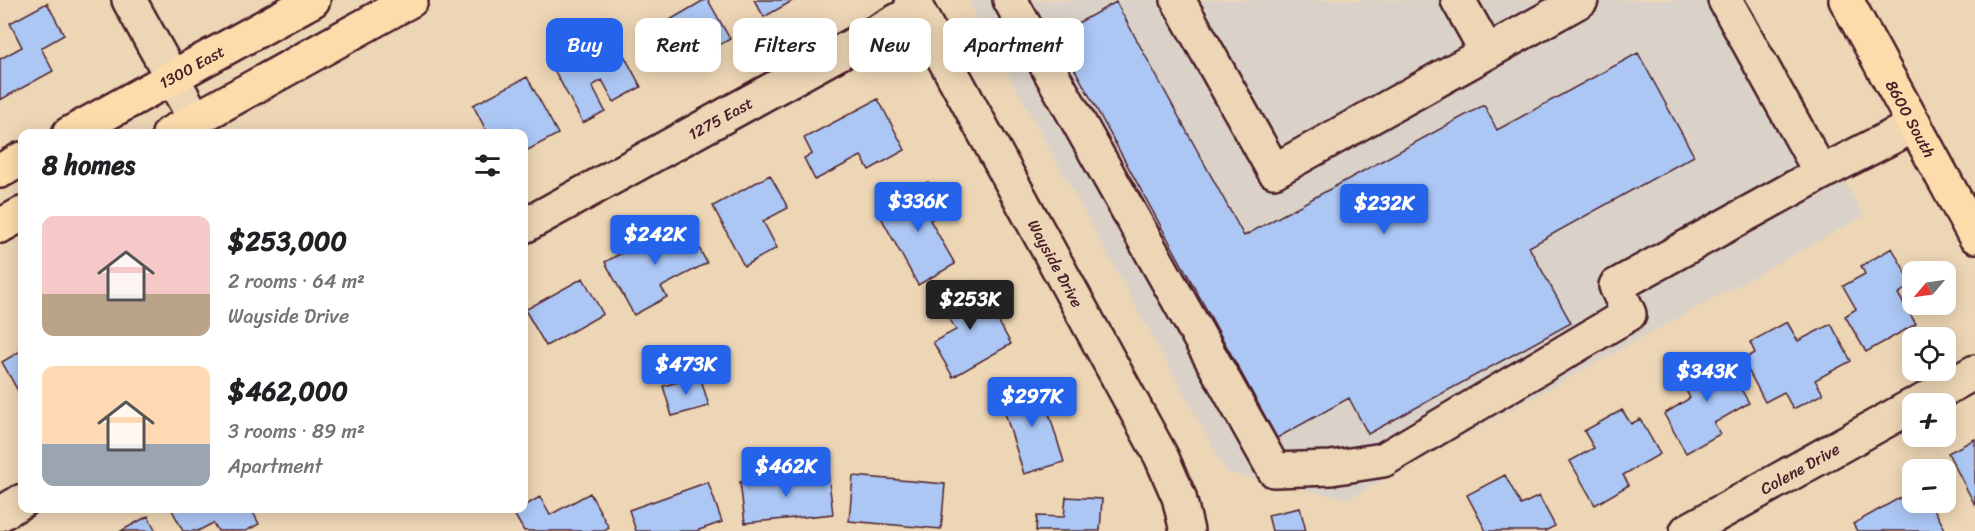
<!DOCTYPE html>
<html lang="en">
<head>
<meta charset="utf-8">
<style>
	:root { --surface:#fff; --page:#f2f2f2; --text:#202124; --muted:#757577; --accent:#2563eb }
	body { margin:0; font-family:Sriracha,sans-serif; background:var(--page); color:var(--text); height:100vh; display:flex; flex-direction:column; font-size:22px; white-space:nowrap }
	* { box-sizing:border-box; margin:0 }
	p { font-size:20px; color:var(--muted) }
	.icon { flex:none; width:33px; height:33px; fill:none; stroke:currentColor; stroke-width:2; stroke-linecap:round; stroke-linejoin:round }
	.map { position:relative; flex:1; overflow:hidden }
	.side { position:absolute; left:18px; top:129px; width:510px; height:384px; display:flex; flex-direction:column; background:var(--surface); border-radius:12px; box-shadow:0 3px 15px #0003 }
	.side>* { flex:none }
	.hud { position:absolute; left:546px; top:18px; width:570px; height:54px; display:flex; gap:12px }
	.needle { width:39px; rotate:241deg }
	.controls { position:absolute; left:1902px; top:261px; display:grid; gap:12px }
	.controls a { display:grid; place-items:center; width:54px; height:54px; border-radius:12px; background:var(--surface); box-shadow:0 3px 15px #0003; font-size:30px }
	.price { position:absolute; translate:-50% -51px; padding:0 14px; border-radius:6px; background:var(--accent); color:#fff; font-size:20px; line-height:39px; filter:drop-shadow(0 2px 3px #0008) }
	.price::after { content:''; position:absolute; left:50%; top:36px; width:18px; height:14px; margin-left:-9px; background:inherit; clip-path:polygon(0 0,100% 0,50% 100%) }
	.price.current { background:#222; color:#fff }
	ul { padding:0; list-style:none }
	li { display:flex; align-items:center; gap:18px; height:150px; padding:0 24px }
	li span { display:grid; place-items:center; flex:none; width:168px; height:120px; border-radius:12px; color:#555 }
	li>.icon { margin-inline-start:auto }
	span .icon { width:72px; height:72px; fill:#fffc; stroke-width:1 }
	li b { font-size:26px }
	h2 { display:flex; justify-content:space-between; align-items:center; height:72px; padding:0 24px; font-size:26px }
	.pill { padding:0 21px; border-radius:12px; background:var(--surface); box-shadow:0 3px 15px #0003; font-size:21px; line-height:54px }
	.pill.current { background:var(--accent); color:#fff }
	.map>svg:first-child { display:block }
	.built { fill:#dad2c8 }
	.building { fill:#acc7f4; stroke:#4a1f2b; stroke-width:1.5 }
	.lines { fill:none; stroke-linecap:round; stroke-linejoin:round }
	.minor-casing { stroke:#4a1f2b; stroke-width:38 }
	.major-casing { stroke:#4a1f2b; stroke-width:38 }
	.minor { stroke:#edd6b5; stroke-width:33 }
	.major { stroke:#fddcac; stroke-width:33 }
	.labels { text-anchor:middle; dominant-baseline:central; stroke-width:4.5; stroke-linejoin:round; paint-order:stroke }
	.street-label { font-size:16px; fill:#4a1f2b; stroke:#edd6b5 }
</style>
</head>
<body>
<div class="map">
<svg width="1975" height="531" viewBox="0 0 1975 531">
	<rect width="100%" height="100%" fill="#edd6b5"/>
	<filter id="ink" filterUnits="userSpaceOnUse"><feTurbulence type="fractalNoise" baseFrequency=".0167" numOctaves="2"/><feDisplacementMap in="SourceGraphic" scale="12" xChannelSelector="R" yChannelSelector="G"/><feConvolveMatrix kernelMatrix="1 2 1 2 8 2 1 2 1" color-interpolation-filters="sRGB"/></filter>
	<g filter="url(#ink)">
		<path class="built" d="M968,0h774l122,216 -516,283 -121,-26z"/>
		<path class="building" d="M704,0h4l22,39 -56,32 -23,-40z
			M754,0h40l-30,17z
			M1116,2l128,234 240,-131 13,25 141,-77 56,103 -165,91 42,76 -203,111 -19,-36 -72,40 -221,-403z
			M47,3l17,32 -23,13 12,23 -53,29v-41l22,-12 -12,-24z
			M611,31l30,56 -27,15 -12,-22 -10,6 13,25 -22,12 -32,-59z
			M527,77l31,57 -34,18v-18h-11l-3,-6 -12,6h-10l-15,-29z
			M878,99l27,51 -36,20 -8,-14 -46,24 -11,-22 8,-4 -8,-16z
			M770,175l18,33 -25,13 14,27 -33,18 -31,-60z
			M928,182l16,30 -14,8 25,44 -37,21 -41,-75z
			M684,219l23,44 -46,24 6,10 -33,18 -29,-53z
			M1892,248l20,36 -14,10 18,30 -50,28 -21,-36 11,-7 -13,-23 22,-12 -4,-8z
			M583,278l20,36 -57,32 -21,-36z
			M976,281l35,63 -58,33 -20,-35 23,-12 -16,-28z
			M1787,322l11,19 33,-17 20,37 -36,19 8,14 -30,15 -9,-17 -19,10 -22,-42 12,-7 -5,-11z
			M22,350v48l-20,-36z
			M1729,353l12,20 -7,4 15,26 -35,20 6,11 -34,19 -22,-39 26,-16 -9,-17z
			M700,376l9,30 -37,10 -9,-30z
			M1039,381l25,81 -40,12 -25,-80z
			M1622,410l9,14 9,-5 20,35 -37,21 6,10 -34,20 -25,-44 24,-13 -10,-17z
			M1975,439v66l-27,-52z
			M828,473l5,41 -88,9 -5,-41z
			M1505,475l16,30 18,-9 16,30 -10,5h-59l-19,-36z
			M853,476l92,8 -4,45 -92,-8z
			M708,482l14,40 -26,9h-60l-7,-21z
			M1912,491v11h18l16,29h-89l-4,-7z
			M590,493l19,35 -5,3h-80l-11,-19 11,-4v-2l16,-9 10,18z
			M1066,497l36,2 -2,32h-64l1,-15 27,1z
			M171,508h80l8,16 -13,7h-28l-5,-8 -15,8h-15z
			M1300,508l6,23h-34l-4,-16z
			M148,516l8,15h-35z"/>
		<g class="lines">
			<g class="minor-casing">
				<g id="minor">
					<path d="M129,0l66,119"/>
					<path id="s1" d="M912,0l249,456 18,41 8,34"/>
					<path d="M1010,0l264,470 57,-2 52,-8 246,-146 -13,-28 205,-113 94,-48"/>
					<path d="M1178,0l96,171 307,-171"/>
					<path d="M1458,0l29,52"/>
					<path d="M1725,0l96,173"/>
					<path id="s2" d="M524,226l393,-216"/>
					<path d="M1918,404l57,-32"/>
					<path d="M0,514l22,-13"/>
					<path id="s3" d="M1687,531l225,-125"/>
				</g>
			</g>
			<g class="major-casing">
				<g id="major">
					<path id="s4" d="M1846,0l129,236"/>
					<path id="s5" d="M69,134l244,-134"/>
					<path d="M169,134l242,-134"/>
					<path d="M0,171l22,-12"/>
					<path d="M0,226l22,-12"/>
				</g>
			</g>
			<use href="#minor" class="minor"/>
			<use href="#major" class="major"/>
		</g>
	</g>
	<g class="labels">
		<g class="street-label">
			<text stroke="none"><textPath href="#s5" startOffset="140">1300 East</textPath></text>
			<text stroke="none"><textPath href="#s2" startOffset="224">1275 East</textPath></text>
			<text stroke="none"><textPath href="#s4" startOffset="135">8600 South</textPath></text>
			<text stroke="none"><textPath href="#s1" startOffset="300">Wayside Drive</textPath></text>
			<text stroke="none"><textPath href="#s3" startOffset="129">Colene Drive</textPath></text>
		</g>
	</g>
</svg>
<div class="controls">
<a><svg class="needle" viewBox="-14 -14 28 28"><path d="M0-13l5 13h-10z" fill="#e53935"/><path d="M0 13l5-13h-10z" fill="#757577"/></svg></a>
<a><svg class="icon" aria-label="locate" viewBox="0 0 24 24"><circle cx="12" cy="12" r="6"/><path d="M12 2v4M12 18v4M2 12h4M18 12h4"/></svg></a>
<a>+</a>
<a>−</a>
</div>
<b class="price" style="left:918px;top:233px">$336K</b>
<b class="price" style="left:1384px;top:235px">$232K</b>
<b class="price" style="left:655px;top:266px">$242K</b>
<b class="price current" style="left:970px;top:331px">$253K</b>
<b class="price" style="left:686px;top:396px">$473K</b>
<b class="price" style="left:1707px;top:403px">$343K</b>
<b class="price" style="left:1032px;top:428px">$297K</b>
<b class="price" style="left:786px;top:498px">$462K</b>
<div class="hud">
<a class="pill current">Buy</a>
<a class="pill">Rent</a>
<a class="pill">Filters</a>
<a class="pill">New</a>
<a class="pill">Apartment</a>
</div>
<section class="side">
<h2>8 homes<svg class="icon" aria-label="filters" viewBox="0 0 24 24"><path d="M4 7h16M4 17h16"/><circle cx="9" cy="7" r="2"/><circle cx="15" cy="17" r="2"/></svg></h2>
<ul>
<li><span style="background:linear-gradient(#f6c9c9 65%,#b9a48a 0)"><svg class="icon" aria-label="home" viewBox="0 0 24 24"><path d="M3 11l9-7 9 7M6 9v11h12V9"/></svg></span><div><b>$253,000</b><p>2 rooms · 64 m²</p><p>Wayside Drive</p></div></li>
<li><span style="background:linear-gradient(#ffd9b3 65%,#9aa5b1 0)"><svg class="icon" aria-label="home" viewBox="0 0 24 24"><path d="M3 11l9-7 9 7M6 9v11h12V9"/></svg></span><div><b>$462,000</b><p>3 rooms · 89 m²</p><p>Apartment</p></div></li>
</ul>
</section>
</div>
</body>
</html>
